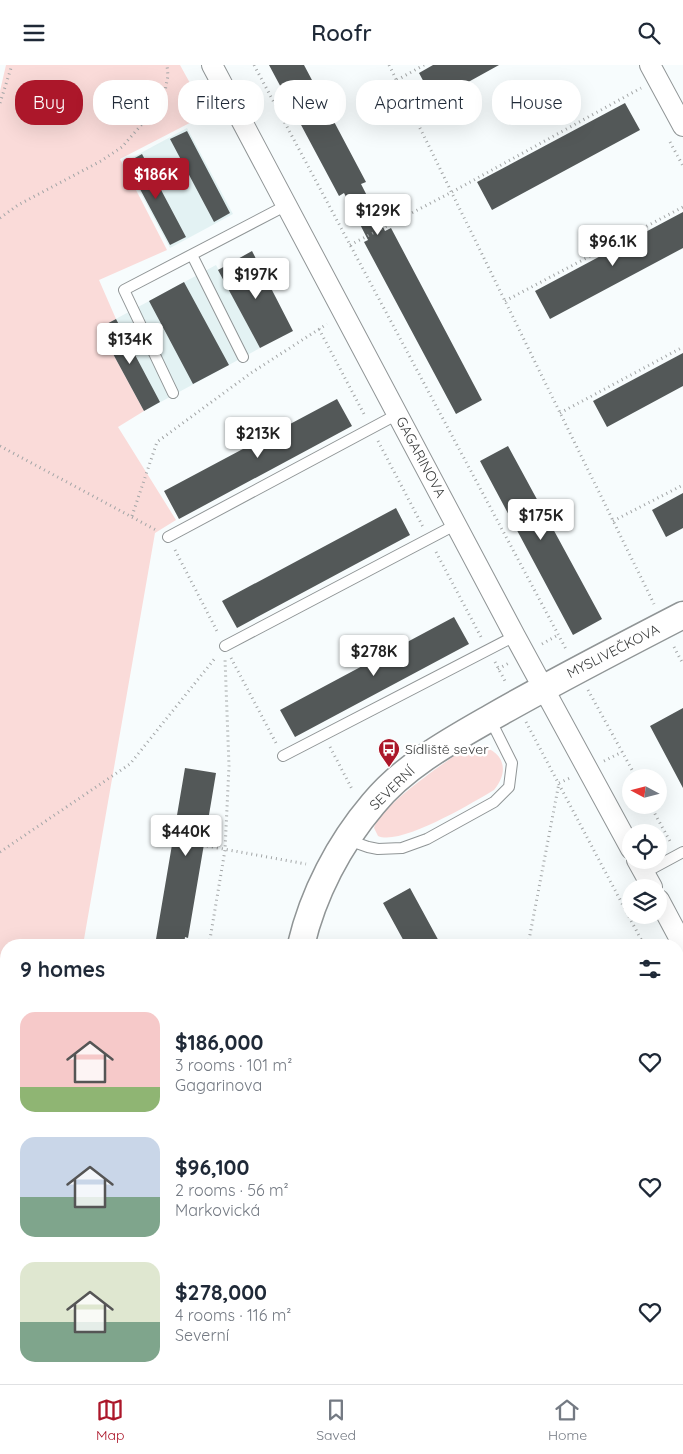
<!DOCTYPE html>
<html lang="en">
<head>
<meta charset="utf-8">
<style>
	:root { --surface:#fff; --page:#f6f6f7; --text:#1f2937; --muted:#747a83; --line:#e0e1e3; --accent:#ac172a }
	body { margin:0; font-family:Quicksand,sans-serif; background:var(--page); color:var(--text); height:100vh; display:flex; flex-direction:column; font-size:19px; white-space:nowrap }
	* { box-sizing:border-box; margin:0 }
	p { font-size:16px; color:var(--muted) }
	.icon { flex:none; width:28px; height:28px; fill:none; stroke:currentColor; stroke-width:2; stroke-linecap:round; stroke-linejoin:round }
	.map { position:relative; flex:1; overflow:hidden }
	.details { position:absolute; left:0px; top:874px; width:684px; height:446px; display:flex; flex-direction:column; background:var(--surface); border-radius:20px 20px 0 0; box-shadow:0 5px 20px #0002 }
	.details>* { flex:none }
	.guide { position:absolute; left:15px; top:15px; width:654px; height:45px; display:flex; gap:10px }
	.needle { width:32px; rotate:277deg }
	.controls { position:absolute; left:622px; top:704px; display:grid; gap:10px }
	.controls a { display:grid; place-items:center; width:45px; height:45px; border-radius:50%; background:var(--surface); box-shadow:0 5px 20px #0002; font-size:25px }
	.price { position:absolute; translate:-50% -42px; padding:0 11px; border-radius:5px; background:#fff; color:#222; font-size:16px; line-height:32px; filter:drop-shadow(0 1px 2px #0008) }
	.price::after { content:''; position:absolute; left:50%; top:30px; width:15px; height:11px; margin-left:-8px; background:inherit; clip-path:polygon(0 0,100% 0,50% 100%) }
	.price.active { background:var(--accent); color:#fff }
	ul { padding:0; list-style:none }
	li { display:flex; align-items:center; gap:15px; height:125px; padding:0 20px }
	li span { display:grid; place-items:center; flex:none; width:140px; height:100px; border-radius:15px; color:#555 }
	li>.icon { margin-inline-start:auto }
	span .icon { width:60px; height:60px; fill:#fffc; stroke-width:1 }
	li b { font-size:21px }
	h2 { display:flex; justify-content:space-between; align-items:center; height:60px; padding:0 20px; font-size:21px }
	.chip { padding:0 18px; border-radius:20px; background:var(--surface); box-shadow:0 5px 20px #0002; font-size:18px; line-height:45px }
	.chip.active { background:var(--accent); color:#fff }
	header { display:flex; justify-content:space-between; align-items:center; height:65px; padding:0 20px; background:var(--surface); font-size:22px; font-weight:600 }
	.dock { display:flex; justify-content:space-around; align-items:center; height:70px; border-top:1px solid var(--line); background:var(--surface); font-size:14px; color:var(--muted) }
	.dock a { display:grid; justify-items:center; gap:2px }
	.dock .active { color:var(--accent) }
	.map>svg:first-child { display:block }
	.built { fill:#e3f2f3 }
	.green { fill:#fadbd9 }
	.building { fill:#535858 }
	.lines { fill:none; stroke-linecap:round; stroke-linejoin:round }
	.service-casing { stroke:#909596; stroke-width:12 }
	.minor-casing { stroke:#909596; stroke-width:22 }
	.tertiary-casing { stroke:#909596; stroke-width:29 }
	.path { stroke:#a2a5a6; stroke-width:3; stroke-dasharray:1 4; stroke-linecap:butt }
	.service { stroke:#fff; stroke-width:10 }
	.minor { stroke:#fff; stroke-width:20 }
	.tertiary { stroke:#fff; stroke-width:26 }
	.labels { text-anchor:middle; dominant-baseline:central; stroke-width:5; stroke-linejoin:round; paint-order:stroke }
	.street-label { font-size:14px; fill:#383a3a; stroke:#fff }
	.poi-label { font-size:14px; fill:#383a3a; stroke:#fff; text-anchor:start }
</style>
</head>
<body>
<header><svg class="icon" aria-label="menu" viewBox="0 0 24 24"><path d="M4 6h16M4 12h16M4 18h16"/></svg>Roofr<svg class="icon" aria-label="search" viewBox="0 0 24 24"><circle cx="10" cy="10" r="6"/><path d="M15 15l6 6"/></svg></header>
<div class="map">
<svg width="683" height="1319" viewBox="0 0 683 1319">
	<rect width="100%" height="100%" fill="#f7fcfd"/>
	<path class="built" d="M187,63l46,86 -63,34 -46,-86z
		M216,200l44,83 -116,63 -45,-83z"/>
	<path class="green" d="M6,0h174l27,49 -87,45 47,91 -68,30 17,39 -17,9 45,83 -26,16 58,93 -21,13 -72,412h-77v430l-1,9h-5v-1293z
		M469,681c29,-2 45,20 25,44 -22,13 -93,56 -116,46l-4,-8c6,-22 74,-68 95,-82z
		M678,1122l5,11v35l-5,4z
		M683,1219v100h-226l1,-5h220v-92z"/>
	<path class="building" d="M269,0h35l62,117 -5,2 24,47 6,-3 91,172 -26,14 -92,-172 4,-2 -24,-47 -5,3z
		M433,0h66l-65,36 -15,-28z
		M625,38l15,27 -148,80 -15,-28z
		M187,66l43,82 -16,9 -44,-83z
		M142,89l44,83 -16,8 -44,-82z
		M683,147v36l-133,71 -15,-28z
		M252,186l41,80 -33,17 -42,-78z
		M184,217l45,83 -36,19 -44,-83z
		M116,254l44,83 -16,9 -45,-83z
		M683,288v33l-76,41 -14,-26z
		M337,334l15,27 -173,93 -15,-28z
		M508,381l94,173 -29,16 -93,-174z
		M683,428v35l-17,9 -14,-27z
		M396,443l14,27 -173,93 -15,-27z
		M454,552l15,27 -174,93 -15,-27z
		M683,643v80l-33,-62z
		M185,703l31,5 -5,30 -23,135 -3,-1 -1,8h-29z
		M410,823l31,57h-35l-23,-42z"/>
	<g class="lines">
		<g class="service-casing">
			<path id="service" d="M192,190l51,102
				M173,328l-49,-103 163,-85
				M168,472l230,-123
				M225,581l232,-122
				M283,691l232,-120
				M348,775l20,7 10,2 24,-1 25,-9 67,-37 15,-15 3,-24 -22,-44
				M644,808l39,-21"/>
		</g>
		<g class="minor-casing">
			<path id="minor" d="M212,0l303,571 116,213
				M650,0l33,61
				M637,795l15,27
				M659,835l24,45"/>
		</g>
		<g class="tertiary-casing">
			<path id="tertiary" d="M301,880c12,-51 38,-101 72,-141 31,-38 77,-63 119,-87 63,-36 127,-69 191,-102
				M225,1319l1,-5"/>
		</g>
		<path class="path" d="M254,0l313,586
			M389,0l265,539
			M397,15l27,-15
			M0,38l12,-38
			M670,77l13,24
			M0,153l18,-13 83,-44 21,-14 27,-31 16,-25 3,-15 -1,-11
			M350,180l102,-53 189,-104
			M505,236l178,-94
			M319,264l46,87
			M560,348l123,-66
			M378,376l45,86
			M0,381l156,84
			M132,451l25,-74 94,-69 76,-49
			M613,456l70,-36
			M175,485l43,83
			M436,487l45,85
			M542,579l16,-9
			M674,582l9,17
			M231,593l45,85
			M495,597l11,21
			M498,604l11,-6
			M588,625l48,87
			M526,657l118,223
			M330,682l23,44
			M604,696l18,-9
			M650,740l21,38
			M207,781l99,18
			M0,787l130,-88 86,-107
			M209,880l16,-95 4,-84 -4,-107
			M528,880l31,-162 11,-5
			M678,943l5,10
			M591,1314l7,5
			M631,1314l2,5
			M134,1319v-5
			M452,1319l1,-5
			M619,1319l10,-5"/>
		<use href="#service" class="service"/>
		<use href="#minor" class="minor"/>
		<use href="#tertiary" class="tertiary"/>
	</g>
	<defs>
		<g id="bus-pin" transform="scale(1.125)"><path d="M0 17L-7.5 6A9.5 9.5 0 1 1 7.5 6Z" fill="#ac172a" stroke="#fff"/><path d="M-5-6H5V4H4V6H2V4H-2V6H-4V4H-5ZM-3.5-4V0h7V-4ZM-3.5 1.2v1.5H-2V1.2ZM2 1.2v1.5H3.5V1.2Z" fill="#fff"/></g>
	</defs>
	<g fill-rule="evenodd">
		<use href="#bus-pin" x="389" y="684"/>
	</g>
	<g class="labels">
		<g class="street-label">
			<text transform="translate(421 392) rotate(62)">GAGARINOVA</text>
			<text transform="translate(613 586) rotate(-27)">MYSLIVEČKOVA</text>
			<text transform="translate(392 723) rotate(-44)">SEVERNÍ</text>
		</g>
		<g class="poi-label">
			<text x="405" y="684">Sídliště sever</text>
		</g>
	</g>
</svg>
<div class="controls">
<a><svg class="needle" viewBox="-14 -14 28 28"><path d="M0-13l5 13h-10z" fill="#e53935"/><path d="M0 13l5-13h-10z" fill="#747a83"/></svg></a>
<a><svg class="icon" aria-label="locate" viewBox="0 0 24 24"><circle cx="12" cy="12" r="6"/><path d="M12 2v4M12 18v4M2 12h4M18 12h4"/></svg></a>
<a><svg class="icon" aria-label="layers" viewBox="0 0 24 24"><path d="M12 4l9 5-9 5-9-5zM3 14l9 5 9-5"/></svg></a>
</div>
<b class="price active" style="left:156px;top:135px">$186K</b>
<b class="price" style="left:378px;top:171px">$129K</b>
<b class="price" style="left:613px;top:202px">$96.1K</b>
<b class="price" style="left:256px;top:235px">$197K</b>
<b class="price" style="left:130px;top:300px">$134K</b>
<b class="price" style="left:258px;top:394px">$213K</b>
<b class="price" style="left:541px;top:476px">$175K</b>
<b class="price" style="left:374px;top:612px">$278K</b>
<b class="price" style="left:186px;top:792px">$440K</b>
<div class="guide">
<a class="chip active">Buy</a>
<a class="chip">Rent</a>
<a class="chip">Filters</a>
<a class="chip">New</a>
<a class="chip">Apartment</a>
<a class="chip">House</a>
</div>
<section class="details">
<h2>9 homes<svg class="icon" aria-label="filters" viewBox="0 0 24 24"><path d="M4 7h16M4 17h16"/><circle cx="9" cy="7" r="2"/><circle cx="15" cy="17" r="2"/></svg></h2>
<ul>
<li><span style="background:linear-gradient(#f6c9c9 75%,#8fb573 0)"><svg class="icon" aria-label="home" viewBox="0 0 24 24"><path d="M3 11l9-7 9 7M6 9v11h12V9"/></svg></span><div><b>$186,000</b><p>3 rooms · 101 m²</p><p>Gagarinova</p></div><svg class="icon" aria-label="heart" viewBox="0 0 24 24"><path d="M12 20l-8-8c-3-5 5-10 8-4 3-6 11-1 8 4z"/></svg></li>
<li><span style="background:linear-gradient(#c9d6e8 60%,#7fa58c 0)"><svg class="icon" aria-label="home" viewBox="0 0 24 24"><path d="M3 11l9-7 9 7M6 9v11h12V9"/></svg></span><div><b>$96,100</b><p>2 rooms · 56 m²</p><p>Markovická</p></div><svg class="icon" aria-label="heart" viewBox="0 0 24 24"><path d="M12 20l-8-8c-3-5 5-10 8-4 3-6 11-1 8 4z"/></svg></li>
<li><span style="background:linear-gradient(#dfe7d0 60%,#7fa58c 0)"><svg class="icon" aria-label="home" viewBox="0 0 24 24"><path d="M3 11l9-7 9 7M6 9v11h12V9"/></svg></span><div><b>$278,000</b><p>4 rooms · 116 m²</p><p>Severní</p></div><svg class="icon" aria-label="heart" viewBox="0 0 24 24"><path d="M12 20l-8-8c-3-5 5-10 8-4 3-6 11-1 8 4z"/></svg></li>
</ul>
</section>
</div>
<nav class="dock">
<a class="active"><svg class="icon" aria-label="map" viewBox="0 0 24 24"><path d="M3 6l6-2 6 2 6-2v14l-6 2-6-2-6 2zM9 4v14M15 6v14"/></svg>Map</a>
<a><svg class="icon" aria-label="saved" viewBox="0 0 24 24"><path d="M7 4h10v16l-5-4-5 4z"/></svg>Saved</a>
<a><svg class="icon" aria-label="home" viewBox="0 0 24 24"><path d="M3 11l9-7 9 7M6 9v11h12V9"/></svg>Home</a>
</nav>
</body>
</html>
